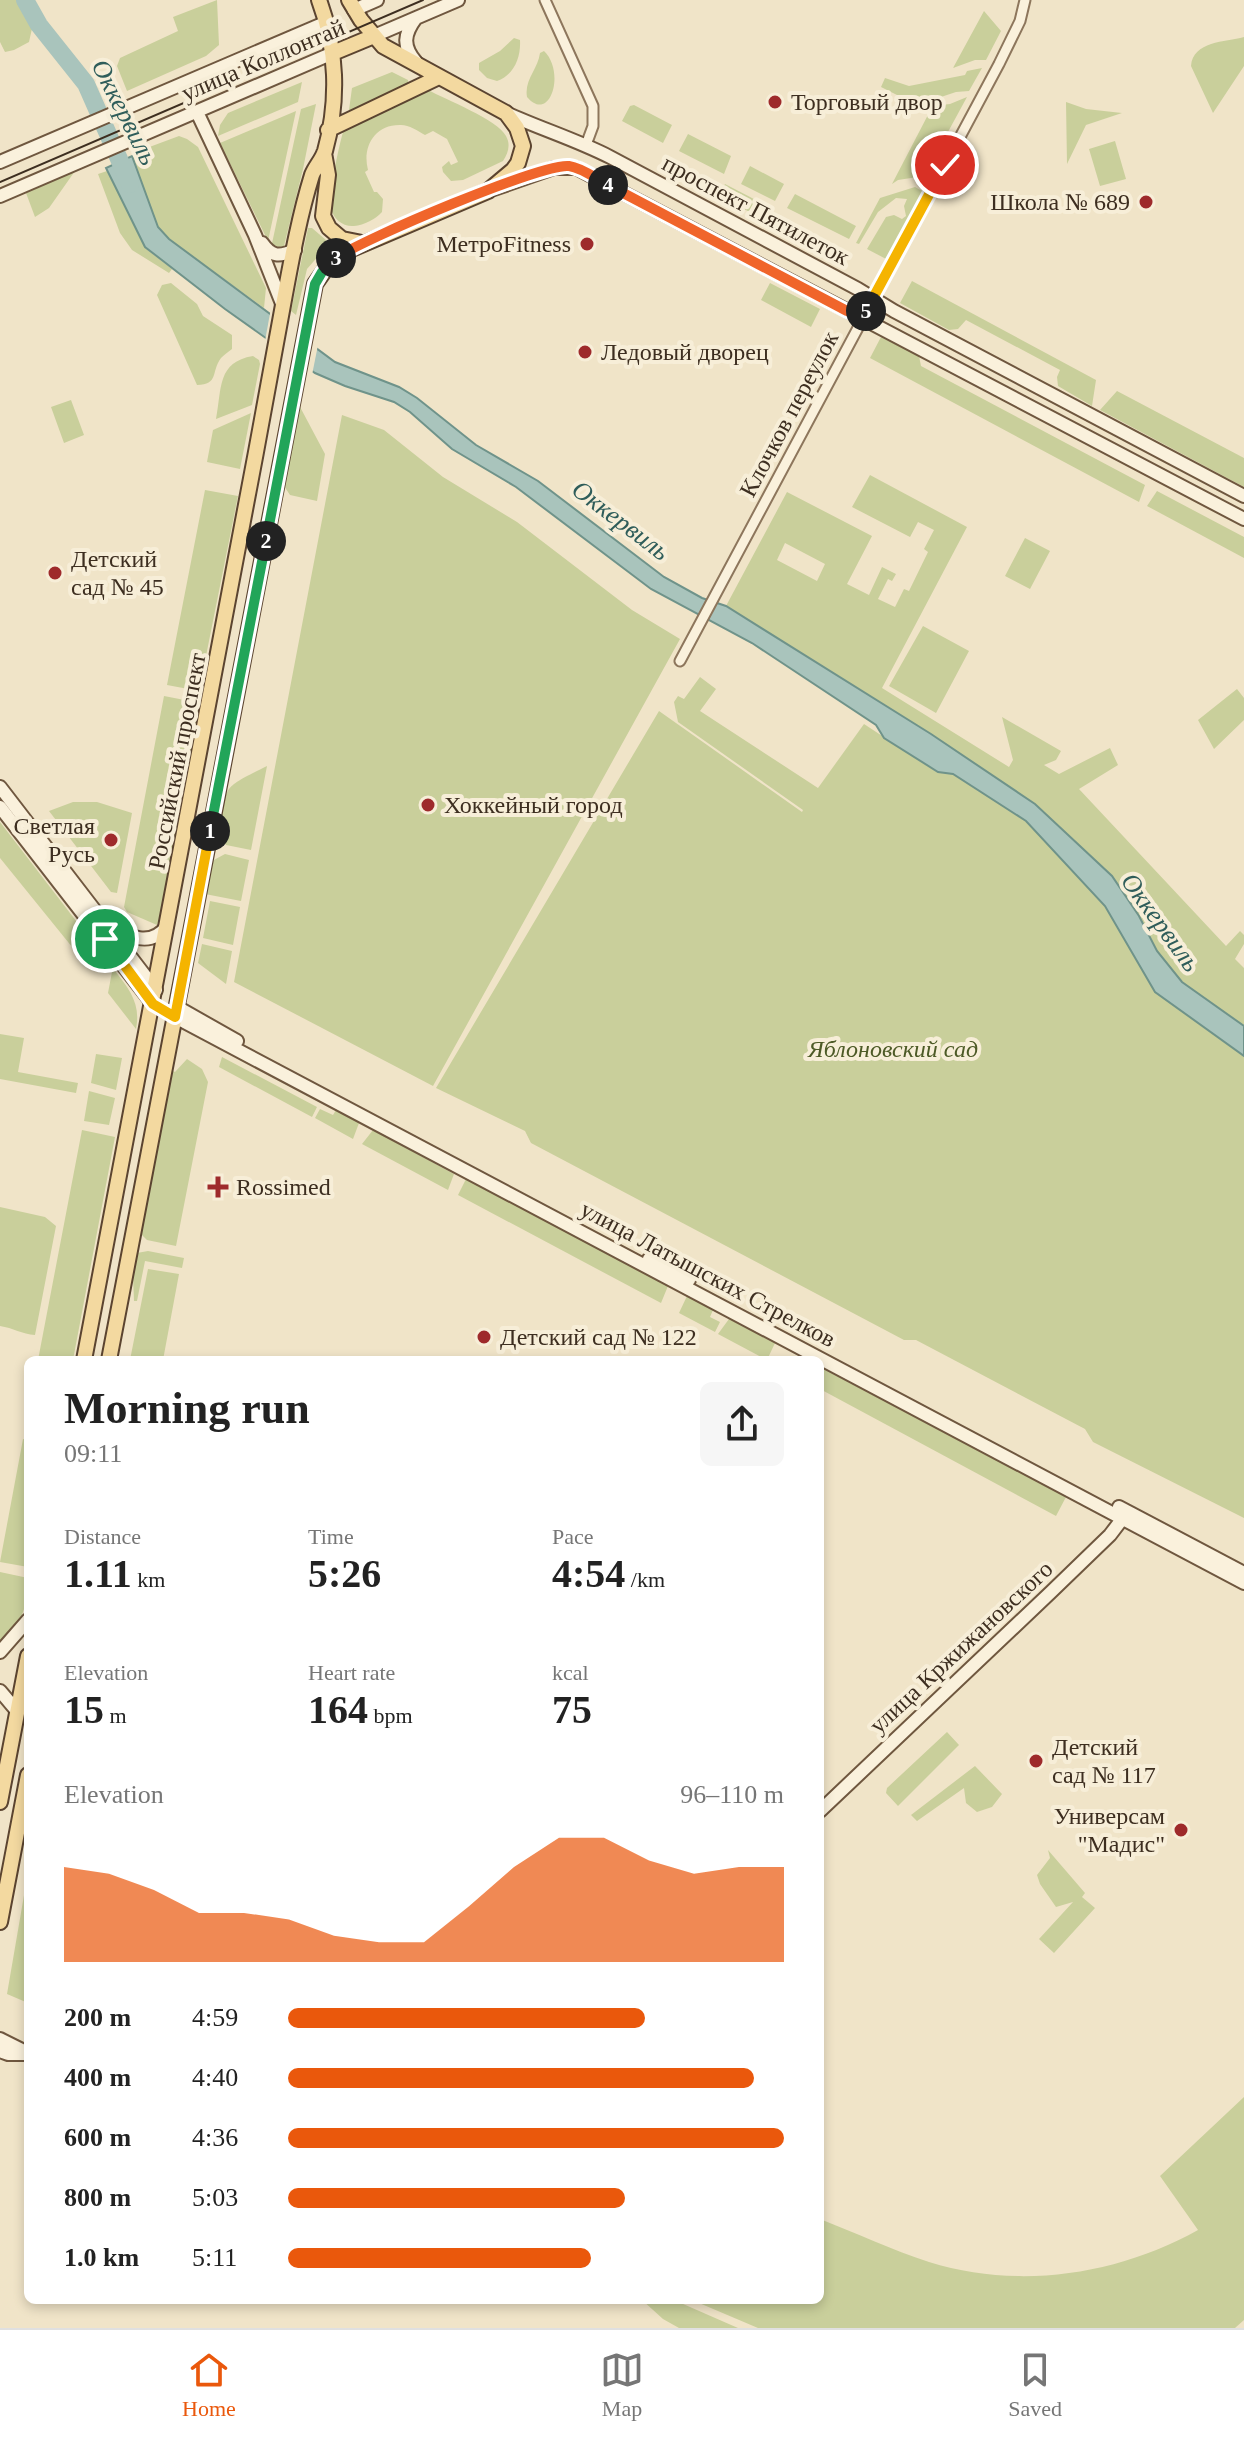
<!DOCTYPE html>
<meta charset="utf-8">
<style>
:root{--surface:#fff;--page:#f6f6f6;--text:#222;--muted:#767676;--line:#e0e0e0;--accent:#ea580c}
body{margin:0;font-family:Georgia,serif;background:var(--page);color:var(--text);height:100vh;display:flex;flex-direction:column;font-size:30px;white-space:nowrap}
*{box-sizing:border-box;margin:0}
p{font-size:26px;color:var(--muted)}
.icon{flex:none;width:44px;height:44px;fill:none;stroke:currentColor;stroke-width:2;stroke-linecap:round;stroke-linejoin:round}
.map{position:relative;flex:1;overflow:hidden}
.sheet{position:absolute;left:24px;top:1356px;width:800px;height:948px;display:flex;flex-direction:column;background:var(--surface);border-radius:12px;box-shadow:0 4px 12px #0003}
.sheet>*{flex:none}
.pin{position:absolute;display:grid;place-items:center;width:68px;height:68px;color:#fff;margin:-34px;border:4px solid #fff;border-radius:50%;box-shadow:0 2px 8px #0007}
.km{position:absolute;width:40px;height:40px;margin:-20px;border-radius:50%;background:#222;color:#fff;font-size:22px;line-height:40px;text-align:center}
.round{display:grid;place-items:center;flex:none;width:84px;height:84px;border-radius:12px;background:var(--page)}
.headline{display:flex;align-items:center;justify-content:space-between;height:136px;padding:0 40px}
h1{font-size:44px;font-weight:800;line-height:60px}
.stats{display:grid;grid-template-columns:repeat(3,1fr);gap:12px;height:136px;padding:8px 40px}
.stats div{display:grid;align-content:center}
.stats b{font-size:40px;font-weight:800}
.stats small{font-size:22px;font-weight:400}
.stats p{font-size:22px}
.chart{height:224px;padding:16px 40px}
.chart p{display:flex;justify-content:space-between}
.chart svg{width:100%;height:144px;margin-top:8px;fill:var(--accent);opacity:.7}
ul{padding:0 40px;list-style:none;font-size:26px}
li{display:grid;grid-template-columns:128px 96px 1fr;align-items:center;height:60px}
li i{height:20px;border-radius:10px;background:var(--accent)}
.tabs{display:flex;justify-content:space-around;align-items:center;height:112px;border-top:2px solid var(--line);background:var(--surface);font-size:22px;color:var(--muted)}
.tabs a{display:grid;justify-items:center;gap:4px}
.tabs .selected{color:var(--accent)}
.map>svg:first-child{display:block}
</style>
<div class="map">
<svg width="1244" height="2328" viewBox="0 0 1244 2328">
<rect width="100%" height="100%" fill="#f0e4c8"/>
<path fill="#c9cf9b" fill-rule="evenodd" d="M0,0H19L33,24L29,42L14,50L5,52L0,42Z
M217,0L219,45L206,56L127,91L117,66L120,58L178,31L173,17Z
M984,11L1001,31L986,60H975L953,68Z
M1244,37V66L1213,113L1191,66C1193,41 1225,42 1244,37Z
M514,38L520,40C521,58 514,75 497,81L487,78L479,70V63L500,51Z
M544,51C566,72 550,124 527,97C524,80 538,69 540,53Z
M982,68L969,91L956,92L917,105L881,87L885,78L909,86L965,75L967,71Z
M392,72L408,80V84L352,111L349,110L352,88Z
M302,82L298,102L218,136L220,125L228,113Z
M428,90C445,99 498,120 506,136C511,145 508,153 503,161L463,180L451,181L443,172L442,167L449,161L451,165L458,162L447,139L433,131L425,135C418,131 409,125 401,125C374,124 362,148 368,170L365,172L374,192H377L383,199L382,212C376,219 364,225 354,226C343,227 333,219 331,208C328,196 340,139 345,126Z
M967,97L924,176L898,180L892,184L930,111L924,107L950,104Z
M1066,102L1086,109L1122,113L1086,125L1067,164Z
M316,104L303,169L284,246L279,250L271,248L301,109Z
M634,105L672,125L663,143L622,121L630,106Z
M296,111L268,241L220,143Z
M688,134L731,156L724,174L679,151Z
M179,136L187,139L198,147L266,288L264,308L169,239L158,227L132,156L136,152Z
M1115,141L1126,179L1100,186L1089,149Z
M750,166L784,184L775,201L741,184Z
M75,171L49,208L35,217L26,193Z
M107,171L145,248L172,269L169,273L132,250L120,233L98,174Z
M725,184L773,209L767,221L719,196Z
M915,187L924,192L888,260L867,249L886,217L894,215L902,219L906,216L904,206L907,199L896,198L878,212L859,244L856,243L880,198Z
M795,194L856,226L849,239L787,208Z
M308,228H312L326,240L327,246L307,269L296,315L291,311Z
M912,281L1096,380L1092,406L1058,386L1057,377L1060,370L966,320L958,329L949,330L900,303Z
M171,283L197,304L203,316L232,335V349C228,352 224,355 221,358C211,371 219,385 197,385L157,295L162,285Z
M770,283L820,309L811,327L761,300Z
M881,337L919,356L921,366L1145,485L1139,502L870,358Z
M253,356L259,360L260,364L252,405L216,419C222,388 217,362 253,356Z
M1117,391L1244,458V487L1100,410Z
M71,400L84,435L64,443L51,407Z
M299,405L325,454L317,501L290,495L284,486Z
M251,413L240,469L207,462L213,430Z
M342,415L384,430L443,477L517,522L632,610L680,639L433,1086L234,982Z
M870,475L967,527L882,688L1009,767L1013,760L1002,717L1061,751L1056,760L1044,765L1059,774L1110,748L1118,765L1079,789L1226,946L1240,931L1244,935V944L1235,959L1244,968V1026L1182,982L1157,951L1139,916L1035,804L931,734L726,606L787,492L872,536L847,584L869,595L882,567L896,574L892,581L888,579L878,599L895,607L904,589L909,591L928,552L924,549L934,530L918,522L910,537L852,507ZM785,543L825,564L817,581L777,560Z
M205,490L238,496L199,691L167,685Z
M1157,491L1244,537V558L1147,506Z
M1025,538L1050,551L1030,589L1005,576Z
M923,626L969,651L936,713L889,686Z
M700,677L716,689L700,711L818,788L864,724L937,772L953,773L1026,821L1105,906L1155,992L1244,1056V1518L1093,1442L1085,1429L916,1340H904L531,1143L525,1131L436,1088L659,711L802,812L803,810L678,722L674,702L678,696L684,699Z
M1237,689L1244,698V720L1214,749L1198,720Z
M164,696L200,703L161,914L157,925L127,912L124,907Z
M267,766L251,850L226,845L217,833C227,783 222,789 267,766Z
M73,802H97L132,813L117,893L111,892L49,811Z
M0,822L103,956L101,962L81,958L0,858Z
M225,854L249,860L241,901L205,894L212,861Z
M210,901L240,907L233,945L203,938Z
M202,944L232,951L226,984L198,963Z
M115,971C130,990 141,1004 136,1029L108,993L112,972Z
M0,1034L24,1038L18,1072L78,1083L76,1093L0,1079Z
M96,1054L122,1058L116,1090L91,1083Z
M222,1057L317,1107L312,1117L219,1067Z
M187,1059L202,1069L208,1082L176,1246L147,1240L141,1234L173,1071L175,1072Z
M89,1091L115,1098L109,1125L84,1121Z
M320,1109L333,1115L336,1110L359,1123L353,1139L315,1118Z
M82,1130L115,1137L73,1360H38Z
M373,1130L454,1174L448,1190L362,1144Z
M466,1179L668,1286L661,1303L458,1195Z
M0,1207L45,1217L56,1226L35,1335C22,1334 13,1328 0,1326Z
M148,1251L184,1258L182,1268L145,1261L137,1301H134L133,1276L137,1253Z
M148,1269L179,1274L163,1360H130Z
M687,1296L713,1310L710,1317L720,1322L715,1332L679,1313Z
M729,1319L775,1343L767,1360L718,1334Z
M820,1367L1066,1497L1056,1516L820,1389Z
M23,1439L28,1440V1567L0,1562Z
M0,1572L28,1578C28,1611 20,1623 0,1648Z
M947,1732L959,1745L898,1806L886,1793L887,1788Z
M975,1766L1002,1794L992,1807L977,1812L966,1803L964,1788L917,1821L911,1815Z
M1048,1850L1085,1893L1082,1897L1095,1908L1054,1953L1039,1939L1073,1902L1056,1907L1040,1884L1037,1875L1050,1858Z
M28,1872V2003L7,1994Z
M1244,2097V2320L1235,2328H758L692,2300H820V2219C856,2233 892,2250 929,2262C1019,2290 1117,2275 1198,2230L1160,2176Z
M642,2300H674L738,2328H679L663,2319Z"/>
<path fill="#a9c4bc" stroke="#6f938a" stroke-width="2" d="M132,156L158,227L169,239L335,362L399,387L417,398L476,445L538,481L664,577L702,598L726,606L931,734L1035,804L1112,876L1139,916L1157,951L1182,982L1244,1026V1056L1155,992L1105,906L1026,821L953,774L938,772L884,738L876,725L752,643L651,589L516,487L452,449L410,412L394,402L345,386L315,373L225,309L145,247L106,168Z"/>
<path fill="#f0e4c8" d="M271,308L318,345L312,375L265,341Z"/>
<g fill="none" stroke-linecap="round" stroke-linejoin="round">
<path stroke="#a9c4bc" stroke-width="18" d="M25,0L39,25L86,84L130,184"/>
<defs>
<path id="street" d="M545,0L593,106V126L586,145
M680,661L999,64L1020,21L1025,0"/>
<path id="secondary" d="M354,10L377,0
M374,36L458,0
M416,62C402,46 404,34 416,18
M197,112L255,235L283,306
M506,113C541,129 577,140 610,157L858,289L894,311L1244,496
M0,162L327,22
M494,189L554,168H576L1244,519
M0,196L333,53
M262,243C272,257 279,257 295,250
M0,787L156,990
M0,807L153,1004
M110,925C128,937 151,948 167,926
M177,1007L237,1041
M175,1017L1244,1583
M649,1259L689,1280
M1119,1507L1244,1573
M0,1652L28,1620
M0,1691L17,1711
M820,1811L1051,1592L1110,1535L1126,1514
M0,2039L28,2053
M0,2051L8,2054H28"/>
<path id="primary" d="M333,53L374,36
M328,130L439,77
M324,153L328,175L323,216L329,228L342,239L362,243
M84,1360C150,1008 219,657 283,305C291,262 299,217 312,175C315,167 322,160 325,151C339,101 337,48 319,0
M109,1360L315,284L329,264L347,251L488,191L513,170L518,163L523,146L517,128L506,113L383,46L361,20L349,0
M0,1802L28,1656
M0,1922L28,1775"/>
</defs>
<use href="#street" stroke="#8d765c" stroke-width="13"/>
<use href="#secondary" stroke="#6f573f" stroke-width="16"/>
<use href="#primary" stroke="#5b4430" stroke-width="18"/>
<use href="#street" stroke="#faf1dc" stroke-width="9"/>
<use href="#secondary" stroke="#faf1dc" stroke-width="12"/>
<use href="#primary" stroke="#f3d9a0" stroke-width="14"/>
<path stroke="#3d2e20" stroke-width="2" d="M0,182L423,0"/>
</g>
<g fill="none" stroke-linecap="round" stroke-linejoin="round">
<defs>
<path id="split-1" d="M105,939L153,1004L175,1017L210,831"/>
<path id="split-2" d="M210,831L266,541"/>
<path id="split-3" d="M266,541L315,284L322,272L336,258"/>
<path id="split-4" d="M336,258C363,239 542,163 569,166C583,168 596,179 608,185"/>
<path id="split-5" d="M608,185L847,311L863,318L866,311"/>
<path id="split-6" d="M866,311L945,165"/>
</defs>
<use href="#split-1" stroke="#fff" stroke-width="16"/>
<use href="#split-2" stroke="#fff" stroke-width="16"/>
<use href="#split-3" stroke="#fff" stroke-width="16"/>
<use href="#split-4" stroke="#fff" stroke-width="16"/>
<use href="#split-5" stroke="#fff" stroke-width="16"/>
<use href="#split-6" stroke="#fff" stroke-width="16"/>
<use href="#split-1" stroke="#f5b400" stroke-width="10"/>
<use href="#split-2" stroke="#22a559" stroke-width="10"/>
<use href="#split-3" stroke="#22a559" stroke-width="10"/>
<use href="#split-4" stroke="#f0652b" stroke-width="10"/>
<use href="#split-5" stroke="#f0652b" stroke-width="10"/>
<use href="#split-6" stroke="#f5b400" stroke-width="10"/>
</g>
<g fill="#9e2a2b" stroke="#f7eed8" stroke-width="3">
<circle cx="775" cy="102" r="8"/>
<circle cx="1146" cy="202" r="8"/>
<circle cx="587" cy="244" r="8"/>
<circle cx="585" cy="352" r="8"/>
<circle cx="55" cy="573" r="8"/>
<circle cx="428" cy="805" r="8"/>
<circle cx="111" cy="840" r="8"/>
<path d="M214 1175h8v8h8v8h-8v8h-8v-8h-8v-8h8z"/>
<circle cx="484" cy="1337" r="8"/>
<circle cx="1036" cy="1761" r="8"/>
<circle cx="1181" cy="1830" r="8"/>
</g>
<g text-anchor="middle" stroke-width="8" stroke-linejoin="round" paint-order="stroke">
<g font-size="24" fill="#3d2e20" stroke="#f7eed8">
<text transform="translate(263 60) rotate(-23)" y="8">улица Коллонтай</text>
<text transform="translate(756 210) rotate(28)" y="8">проспект Пятилеток</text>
<text transform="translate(789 414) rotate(-62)" y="8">Клочков переулок</text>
<text transform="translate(177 761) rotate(-79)" y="8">Российский проспект</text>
<text transform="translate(708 1274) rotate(28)" y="8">улица Латышских Стрелков</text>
<text transform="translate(961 1647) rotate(-43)" y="8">улица Кржижановского</text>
</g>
<g font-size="24" fill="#3d2e20" stroke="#f7eed8" text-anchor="start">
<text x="791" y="110">Торговый двор</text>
<text x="1130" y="210" text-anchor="end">Школа № 689</text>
<text x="571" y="252" text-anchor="end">МетроFitness</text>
<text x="601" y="360">Ледовый дворец</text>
<text x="71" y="567">Детский<tspan x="71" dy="28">сад № 45</tspan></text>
<text x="444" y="813">Хоккейный город</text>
<text x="95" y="834" text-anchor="end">Светлая<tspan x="95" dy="28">Русь</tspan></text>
<text x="236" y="1195">Rossimed</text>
<text x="500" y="1345">Детский сад № 122</text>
<text x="1052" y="1755">Детский<tspan x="1052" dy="28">сад № 117</tspan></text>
<text x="1165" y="1824" text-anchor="end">Универсам<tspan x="1165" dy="28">"Мадис"</tspan></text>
</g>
<g font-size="24" font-style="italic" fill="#4d5a26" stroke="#f7eed8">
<text x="893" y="1057">Яблоновский сад</text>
</g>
<g font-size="26" font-style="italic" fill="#2f5d5a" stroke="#f7eed8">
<text transform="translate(125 112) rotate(63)" y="9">Оккервиль</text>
<text transform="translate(621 520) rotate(37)" y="9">Оккервиль</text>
<text transform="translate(1161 922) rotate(54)" y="9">Оккервиль</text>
</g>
</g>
</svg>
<div class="pin" style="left:105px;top:939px;background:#1e9e55"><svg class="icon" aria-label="arrive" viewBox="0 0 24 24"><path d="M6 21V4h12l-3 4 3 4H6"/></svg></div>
<div class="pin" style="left:945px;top:165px;background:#d93025"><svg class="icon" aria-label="check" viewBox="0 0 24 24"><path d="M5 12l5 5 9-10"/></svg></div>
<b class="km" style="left:210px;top:831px">1</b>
<b class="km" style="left:266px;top:541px">2</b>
<b class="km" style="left:336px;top:258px">3</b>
<b class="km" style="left:608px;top:185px">4</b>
<b class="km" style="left:866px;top:311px">5</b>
<section class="sheet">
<div class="headline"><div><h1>Morning run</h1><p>09:11</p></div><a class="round"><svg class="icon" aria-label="share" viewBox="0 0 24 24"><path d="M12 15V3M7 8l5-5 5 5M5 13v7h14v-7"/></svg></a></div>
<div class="stats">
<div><p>Distance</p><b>1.11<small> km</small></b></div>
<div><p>Time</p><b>5:26</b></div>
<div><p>Pace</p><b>4:54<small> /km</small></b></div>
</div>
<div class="stats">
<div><p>Elevation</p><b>15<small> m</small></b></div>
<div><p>Heart rate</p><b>164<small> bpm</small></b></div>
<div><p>kcal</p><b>75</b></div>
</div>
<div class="chart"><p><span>Elevation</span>96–110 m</p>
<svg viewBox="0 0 160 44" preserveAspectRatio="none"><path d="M0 44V15L10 17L20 22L30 29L40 29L50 31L60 36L70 38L80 38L90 27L100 15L110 6L120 6L130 13L140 17L150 15L160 15V44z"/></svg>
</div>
<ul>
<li><b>200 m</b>4:59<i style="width:72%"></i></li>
<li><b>400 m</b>4:40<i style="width:94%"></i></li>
<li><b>600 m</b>4:36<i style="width:100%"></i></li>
<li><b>800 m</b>5:03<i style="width:68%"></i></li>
<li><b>1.0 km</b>5:11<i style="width:61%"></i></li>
</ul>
</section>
</div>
<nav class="tabs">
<a class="selected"><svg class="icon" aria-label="home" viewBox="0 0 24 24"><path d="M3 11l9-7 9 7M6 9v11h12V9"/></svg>Home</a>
<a><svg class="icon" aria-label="map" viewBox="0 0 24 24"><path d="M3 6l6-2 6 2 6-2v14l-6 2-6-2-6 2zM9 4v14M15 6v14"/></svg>Map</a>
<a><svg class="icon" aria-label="saved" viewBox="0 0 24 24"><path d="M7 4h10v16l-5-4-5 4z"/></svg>Saved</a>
</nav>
